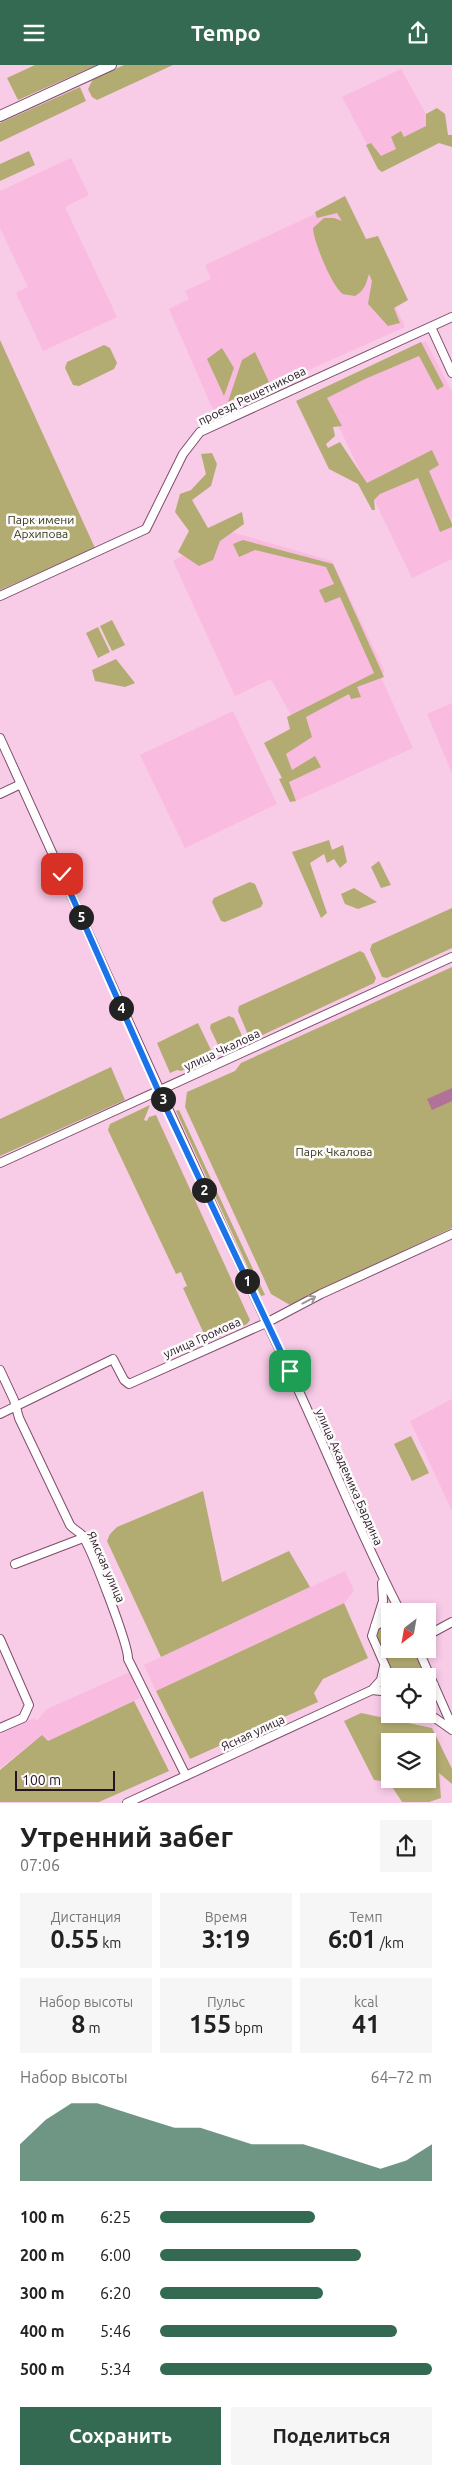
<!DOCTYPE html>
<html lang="ru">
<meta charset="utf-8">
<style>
:root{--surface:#fff;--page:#f6f6f6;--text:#222;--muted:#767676;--accent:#336a51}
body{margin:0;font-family:Ubuntu,sans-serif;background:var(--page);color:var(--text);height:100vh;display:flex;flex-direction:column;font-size:19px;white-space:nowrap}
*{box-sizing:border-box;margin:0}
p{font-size:16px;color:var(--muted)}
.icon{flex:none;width:28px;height:28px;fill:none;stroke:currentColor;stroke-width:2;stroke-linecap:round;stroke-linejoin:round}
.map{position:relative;height:1738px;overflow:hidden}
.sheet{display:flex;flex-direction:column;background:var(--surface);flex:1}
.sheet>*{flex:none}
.needle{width:32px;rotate:211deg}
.controls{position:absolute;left:381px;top:1538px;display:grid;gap:10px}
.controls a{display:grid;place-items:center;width:55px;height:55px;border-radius:0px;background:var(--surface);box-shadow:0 2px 8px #0003;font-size:25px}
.scale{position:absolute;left:15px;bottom:12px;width:100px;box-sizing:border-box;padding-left:5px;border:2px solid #281421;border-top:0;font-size:14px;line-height:18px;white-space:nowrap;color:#281421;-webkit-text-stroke:4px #fbfbfb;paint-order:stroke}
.pin{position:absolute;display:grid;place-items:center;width:42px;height:42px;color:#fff;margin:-21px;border-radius:10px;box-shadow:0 2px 8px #0006}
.km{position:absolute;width:25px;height:25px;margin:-12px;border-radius:50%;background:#222;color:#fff;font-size:14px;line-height:25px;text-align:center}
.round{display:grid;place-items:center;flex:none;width:52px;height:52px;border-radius:0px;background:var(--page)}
.overview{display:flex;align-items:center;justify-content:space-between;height:85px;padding:0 20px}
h1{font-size:28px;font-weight:700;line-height:38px}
.metrics{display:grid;grid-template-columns:repeat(3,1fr);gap:8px;height:85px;padding:5px 20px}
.metrics div{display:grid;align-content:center;border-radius:0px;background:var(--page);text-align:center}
.metrics b{font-size:25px;font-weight:700}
.metrics small{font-size:14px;font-weight:400}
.metrics p{font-size:14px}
.chart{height:140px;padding:10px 20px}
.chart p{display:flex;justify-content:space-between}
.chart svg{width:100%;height:90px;margin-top:5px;fill:var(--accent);opacity:.7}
.cta{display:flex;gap:10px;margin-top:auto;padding:10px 20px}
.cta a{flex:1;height:58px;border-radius:0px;background:var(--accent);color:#fff;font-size:20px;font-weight:700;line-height:58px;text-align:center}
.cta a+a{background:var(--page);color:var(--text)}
ul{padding:0 20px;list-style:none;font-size:16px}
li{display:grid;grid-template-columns:80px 60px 1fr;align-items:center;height:38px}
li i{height:12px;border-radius:6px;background:var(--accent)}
header{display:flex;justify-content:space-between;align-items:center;height:65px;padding:0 20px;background:var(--accent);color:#fff;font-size:22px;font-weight:700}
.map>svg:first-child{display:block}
</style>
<header><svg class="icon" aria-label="menu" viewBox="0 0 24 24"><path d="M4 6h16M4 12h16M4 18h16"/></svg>Tempo<svg class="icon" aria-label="share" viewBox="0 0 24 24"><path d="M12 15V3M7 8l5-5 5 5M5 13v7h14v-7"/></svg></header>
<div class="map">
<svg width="452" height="1738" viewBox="0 0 452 1738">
<rect width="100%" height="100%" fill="#f8cbe6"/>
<path fill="#fabbe1" d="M401,4L437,69L377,98L342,32Z
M71,93L89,130L65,142L117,252L43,286L16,228L28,222L0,163V126Z
M345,135L405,262L214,347L169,244L189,234L185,226L211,214L205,200Z
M421,277H426L452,327V494L412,513L321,325Z
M228,466L332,496L385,607L380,610L413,683L296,736L274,687L302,674L291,650L271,614L235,631L173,496Z
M452,638V708L427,649Z
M233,646L277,739L185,783L140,690Z
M452,1334V1446L410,1356Z
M345,1506L354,1526L344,1538L156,1626L144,1600Z
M130,1607L140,1633L48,1676L41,1671L0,1703V1669L34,1653L37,1656L47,1644Z"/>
<path fill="#b3ac72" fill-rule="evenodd" d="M35,0H97L18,35L7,13Z
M124,0H173L97,35L92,32L88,24L93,14Z
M80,22L86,36L0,77V58Z
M437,43L445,49L448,70H452V82L439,78L382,107L378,104L366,80L371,78L381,91L396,84L391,72L401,66L404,72L426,61V49Z
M29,86L35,100L0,116V99Z
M345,131L366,174L378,171L408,235L394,243L400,258L388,261L368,239L372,216L369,209C366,219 365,225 355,231C351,230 346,230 343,229C332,222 313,175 313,163L324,153H334L342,156L337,148L317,153L315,147Z
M0,275L95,483L0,525Z
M421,277L444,321L437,325L419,291L365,314L327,333L342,361L333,362L335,371L326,379L328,383L340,377L367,418L432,385L439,400L429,406L452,459V462L440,467L418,413L380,429L374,435L375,445H372L358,419L329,404L296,336Z
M104,280L110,283L117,298L114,304L79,321L73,320L65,303L67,297Z
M222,283L234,303L224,331L207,294Z
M255,287L269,317L228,337L242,295Z
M212,388L217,399L211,421L192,435L208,463L242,447L244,459L220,476L213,495L199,501L178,487L189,466L175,447L180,429L191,425L206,409L201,389Z
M243,475L333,499L384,612L357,622L361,632L351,634L349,629L306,652L312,672L286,689L292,705L315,691L321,702L289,717L296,736L290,737L279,714L282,713L264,678L290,664L287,652L374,608L340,532L325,538L319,525L334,519L326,502L255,485L239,492L233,479Z
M112,555L125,580L112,586L100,561Z
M98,562L110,587L98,593L86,568Z
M116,594L135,618L125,622L95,616L92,605Z
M329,775L332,785L343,780L347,797L340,803L334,794L327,798L324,789L310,798L327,848L321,853L292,787Z
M379,796L391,820L381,823L371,802Z
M250,817L255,819L263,838L261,842L225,857L221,856L212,837L214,833Z
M354,823L377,837L358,844L345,839L341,829Z
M452,843V883L387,913L382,912L370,885L372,879Z
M360,886L364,888L376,913L374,918L254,974L249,972L238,946L239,941Z
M452,902V1163L290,1240L271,1229L185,1042L187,1027L235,1006L241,998Z
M229,951L234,953L243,973V979L225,987L220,984L210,963L211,959Z
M198,958L211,985L209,994L181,1006L177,1005L170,1008L157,978Z
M111,1002L125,1035L0,1091V1054Z
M150,1040L144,1055L147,1056L149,1052L156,1050L250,1255L247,1259L213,1275L205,1271L183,1223L187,1221L181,1207L176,1209L108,1065L110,1059Z
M179,1045L265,1230L261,1231L176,1046Z
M411,1371L429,1408L412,1416L394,1379Z
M203,1426L222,1517L289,1486L310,1522L161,1592L107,1476L110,1469L117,1462Z
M344,1538L368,1593L323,1614L314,1628L318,1637L190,1694L156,1626Z
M387,1557H390V1584H413L425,1611H393L377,1573L379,1563Z
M134,1636L169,1706L99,1737H0V1705L42,1670L48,1676Z
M361,1648L432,1663L452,1704V1719L439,1708L441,1733L429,1737H402L389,1717L374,1715L344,1656ZM390,1676H428V1714H390Z"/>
<path fill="#b07299" d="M452,1023V1036L432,1045L427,1034Z"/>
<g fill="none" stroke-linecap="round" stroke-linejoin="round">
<defs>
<path id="minor" d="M431,262L452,308
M0,531L146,464L183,389L200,367L452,252
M0,673C96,884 190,1095 289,1305C327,1385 359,1467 400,1546
M0,729L21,719
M0,1098L452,892
M0,1305L14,1335L19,1353L70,1460C73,1464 78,1466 82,1470C91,1482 129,1581 128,1594L186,1711
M0,1349L113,1294L124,1315L129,1319L266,1258L321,1229L452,1169
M15,1499L83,1473
M382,1518L383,1536L372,1571L390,1612
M375,1561L390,1553
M428,1570L452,1557
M0,1574L29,1640L23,1653L0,1663
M418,1584L452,1661
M372,1625L381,1615L384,1601
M428,1637L432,1629L434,1620
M424,1649L435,1653L452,1665
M127,1738L372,1625L390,1627"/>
<path id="major" d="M0,51L111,0"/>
</defs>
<use href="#minor" stroke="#7d4d6b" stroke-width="10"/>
<use href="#major" stroke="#7d4d6b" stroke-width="12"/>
<use href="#minor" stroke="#fff" stroke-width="8"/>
<use href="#major" stroke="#fff" stroke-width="10"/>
</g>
<defs><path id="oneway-shaft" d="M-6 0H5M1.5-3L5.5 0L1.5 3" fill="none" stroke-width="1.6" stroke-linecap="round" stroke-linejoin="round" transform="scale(1.25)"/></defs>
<use stroke="#9e959b" href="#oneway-shaft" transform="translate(309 1235) rotate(-28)"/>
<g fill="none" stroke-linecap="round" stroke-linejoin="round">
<defs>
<path id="route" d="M62,809L165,1041L290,1306"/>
</defs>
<use href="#route" stroke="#fff" stroke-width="10"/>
<use href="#route" stroke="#1a73e8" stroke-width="6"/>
</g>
<g text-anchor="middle" stroke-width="5" stroke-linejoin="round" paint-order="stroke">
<g font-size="12" fill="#281421" stroke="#fbfbfb">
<text transform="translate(252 331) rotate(-26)" y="4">проезд Решетникова</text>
<text transform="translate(222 985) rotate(-25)" y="4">улица Чкалова</text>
<text transform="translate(202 1273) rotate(-24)" y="4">улица Громова</text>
<text transform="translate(349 1412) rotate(66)" y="4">улица Академика Бардина</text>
<text transform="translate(106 1502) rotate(66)" y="4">Ямская улица</text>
<text transform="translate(253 1668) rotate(-25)" y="4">Ясная улица</text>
</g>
<g font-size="12" fill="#3b3717" stroke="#fbfbfb">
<text x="41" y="459">Парк имени<tspan x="41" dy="14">Архипова</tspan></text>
<text x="334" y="1091">Парк Чкалова</text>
</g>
</g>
</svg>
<div class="controls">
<a><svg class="needle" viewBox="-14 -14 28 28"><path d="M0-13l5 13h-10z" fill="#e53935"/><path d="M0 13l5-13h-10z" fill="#767676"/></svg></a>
<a><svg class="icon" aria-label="locate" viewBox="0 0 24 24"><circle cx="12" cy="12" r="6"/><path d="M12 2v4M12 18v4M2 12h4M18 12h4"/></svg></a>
<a><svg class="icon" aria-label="layers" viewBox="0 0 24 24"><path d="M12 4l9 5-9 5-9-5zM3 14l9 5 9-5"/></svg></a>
</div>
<div class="scale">100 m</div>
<div class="pin" style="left:290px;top:1306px;background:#1e9e55"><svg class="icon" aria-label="arrive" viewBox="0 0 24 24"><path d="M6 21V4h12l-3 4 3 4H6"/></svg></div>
<div class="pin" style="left:62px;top:809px;background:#d93025"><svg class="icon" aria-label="check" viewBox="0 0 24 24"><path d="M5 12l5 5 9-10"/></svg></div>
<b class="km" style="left:247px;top:1216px">1</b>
<b class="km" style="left:204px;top:1125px">2</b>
<b class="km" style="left:163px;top:1034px">3</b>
<b class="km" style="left:121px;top:943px">4</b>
<b class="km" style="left:81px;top:852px">5</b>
</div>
<section class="sheet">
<div class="overview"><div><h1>Утренний забег</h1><p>07:06</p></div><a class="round"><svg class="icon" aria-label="share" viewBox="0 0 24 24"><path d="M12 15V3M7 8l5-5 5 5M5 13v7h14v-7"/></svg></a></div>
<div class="metrics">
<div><p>Дистанция</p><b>0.55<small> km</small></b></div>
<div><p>Время</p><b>3:19</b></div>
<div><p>Темп</p><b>6:01<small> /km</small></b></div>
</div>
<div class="metrics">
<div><p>Набор высоты</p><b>8<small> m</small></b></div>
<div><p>Пульс</p><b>155<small> bpm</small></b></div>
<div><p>kcal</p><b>41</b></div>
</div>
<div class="chart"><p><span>Набор высоты</span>64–72 m</p>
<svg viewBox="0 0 160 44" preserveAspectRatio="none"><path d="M0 44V26L10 14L20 6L30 6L40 10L50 14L60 18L70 18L80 22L90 26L100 26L110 26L120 30L130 34L140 38L150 34L160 26V44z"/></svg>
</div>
<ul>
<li><b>100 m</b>6:25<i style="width:57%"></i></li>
<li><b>200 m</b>6:00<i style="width:74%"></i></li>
<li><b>300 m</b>6:20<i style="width:60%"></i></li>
<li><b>400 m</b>5:46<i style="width:87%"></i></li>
<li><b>500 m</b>5:34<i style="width:100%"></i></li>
</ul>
<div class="cta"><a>Сохранить</a><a>Поделиться</a></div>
</section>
